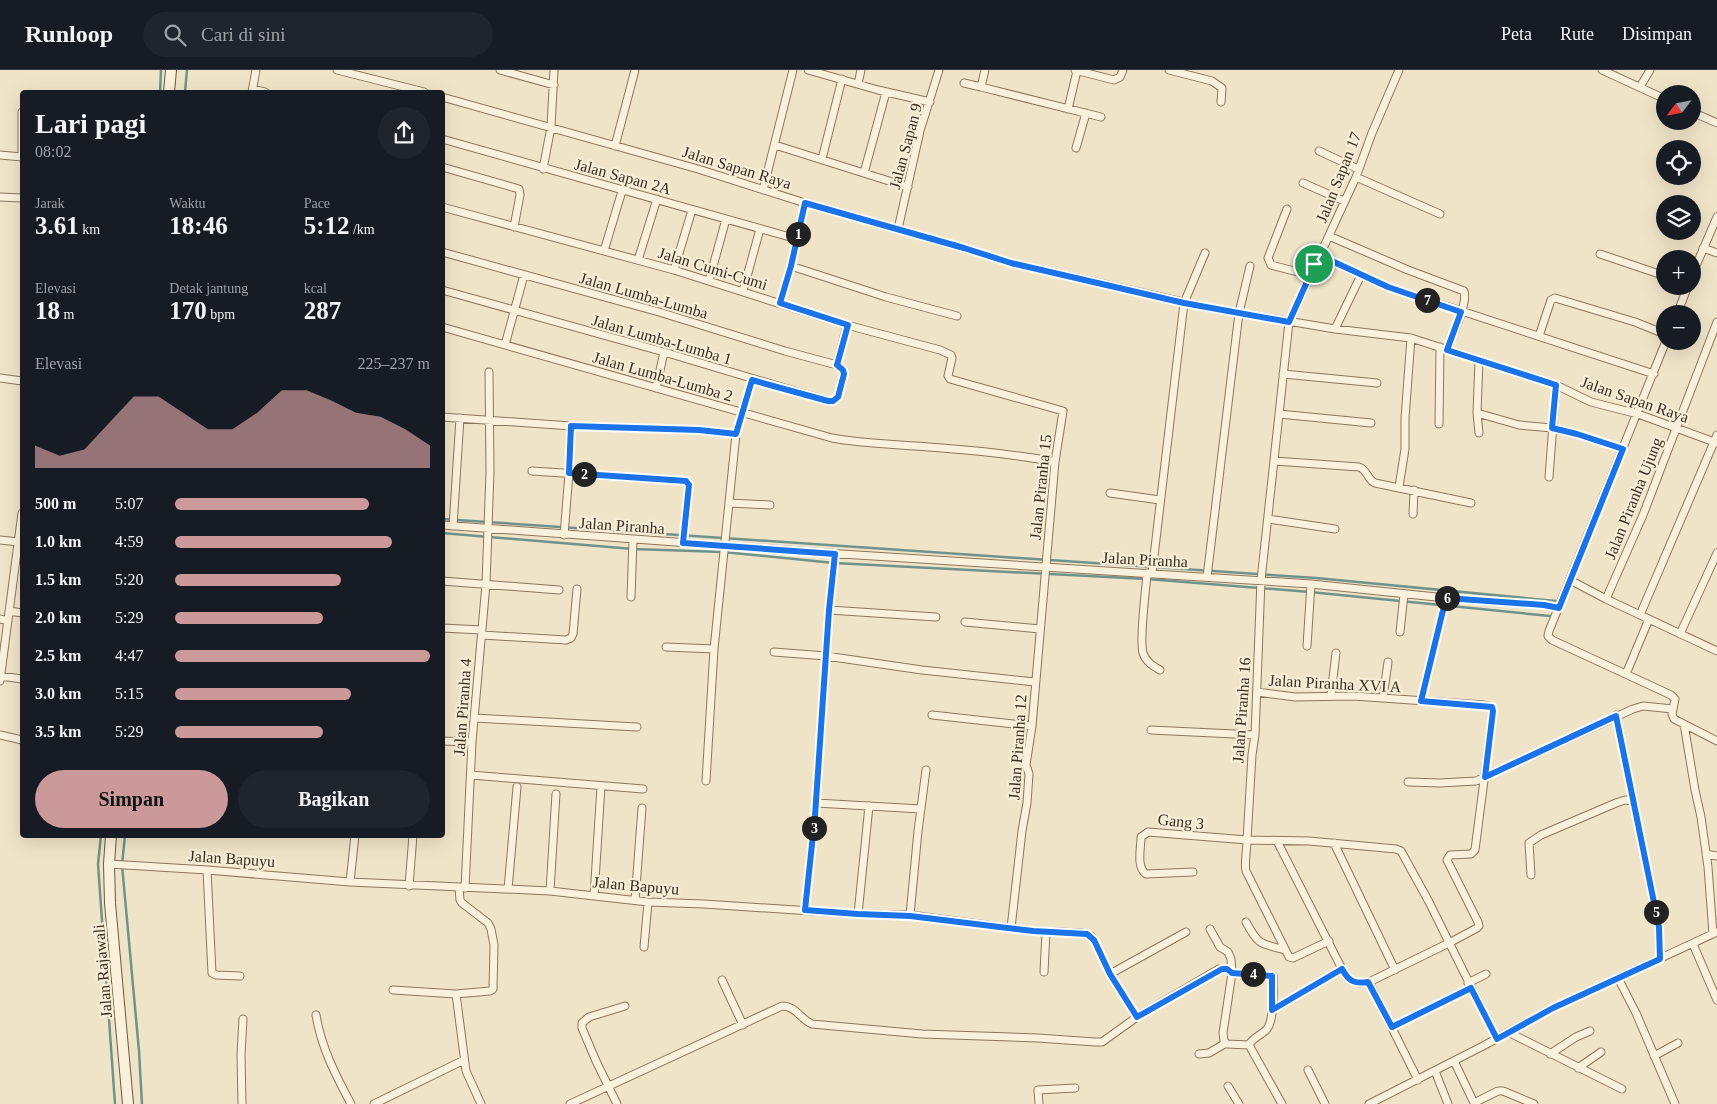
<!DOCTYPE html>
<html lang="id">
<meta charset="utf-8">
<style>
:root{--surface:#171b24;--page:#20242c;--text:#f1f3f6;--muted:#9ea1a6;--line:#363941;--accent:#cc999b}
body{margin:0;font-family:Georgia,serif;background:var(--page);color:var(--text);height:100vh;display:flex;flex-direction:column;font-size:19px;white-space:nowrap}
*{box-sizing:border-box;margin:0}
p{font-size:16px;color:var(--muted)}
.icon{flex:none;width:28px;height:28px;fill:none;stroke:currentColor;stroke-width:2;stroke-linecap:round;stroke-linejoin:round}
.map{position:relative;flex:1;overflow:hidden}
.sheet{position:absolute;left:20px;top:20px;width:425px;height:748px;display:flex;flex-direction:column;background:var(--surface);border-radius:5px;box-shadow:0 5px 20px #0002}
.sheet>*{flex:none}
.needle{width:32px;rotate:238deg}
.buttons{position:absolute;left:1656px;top:15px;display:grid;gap:10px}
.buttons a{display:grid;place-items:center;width:45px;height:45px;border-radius:50%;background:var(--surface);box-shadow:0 5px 20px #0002;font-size:25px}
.pin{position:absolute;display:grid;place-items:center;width:42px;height:42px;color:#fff;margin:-21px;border:2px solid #fff;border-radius:50%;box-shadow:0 1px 5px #0007}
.km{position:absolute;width:25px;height:25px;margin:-12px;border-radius:50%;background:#222;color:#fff;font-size:14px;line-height:25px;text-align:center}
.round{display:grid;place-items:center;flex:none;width:52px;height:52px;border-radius:26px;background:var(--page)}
.headline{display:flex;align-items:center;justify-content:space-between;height:85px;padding:0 15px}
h1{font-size:28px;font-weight:700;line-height:38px}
.metrics{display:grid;grid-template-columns:repeat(3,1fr);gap:8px;height:85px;padding:5px 15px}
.metrics div{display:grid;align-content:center}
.metrics b{font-size:25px;font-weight:700}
.metrics small{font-size:14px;font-weight:400}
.metrics p{font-size:14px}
.chart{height:140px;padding:10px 15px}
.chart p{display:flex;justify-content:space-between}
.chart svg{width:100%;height:90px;margin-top:5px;fill:var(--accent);opacity:.7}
.action{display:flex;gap:10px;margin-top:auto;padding:10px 15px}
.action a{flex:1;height:58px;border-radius:30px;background:var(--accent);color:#111;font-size:20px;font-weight:700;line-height:58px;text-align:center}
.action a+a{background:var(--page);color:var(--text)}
ul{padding:0 15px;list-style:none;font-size:16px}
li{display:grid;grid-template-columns:80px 60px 1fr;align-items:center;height:38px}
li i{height:12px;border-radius:6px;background:var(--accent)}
header{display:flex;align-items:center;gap:30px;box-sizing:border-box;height:70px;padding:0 25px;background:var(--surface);border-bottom:1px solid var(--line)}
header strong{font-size:24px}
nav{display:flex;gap:28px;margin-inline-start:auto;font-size:18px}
.search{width:350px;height:45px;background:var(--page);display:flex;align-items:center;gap:12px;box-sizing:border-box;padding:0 18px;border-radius:28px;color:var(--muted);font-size:19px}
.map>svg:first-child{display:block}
</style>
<header>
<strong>Runloop</strong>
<div class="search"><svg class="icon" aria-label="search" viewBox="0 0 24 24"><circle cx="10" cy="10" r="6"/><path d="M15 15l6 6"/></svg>Cari di sini</div>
<nav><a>Peta</a><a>Rute</a><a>Disimpan</a></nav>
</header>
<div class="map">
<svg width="1717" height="1034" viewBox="0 0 1717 1034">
<rect width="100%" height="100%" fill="#f0e4c8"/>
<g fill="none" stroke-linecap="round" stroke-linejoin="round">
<path stroke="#6f938a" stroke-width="2.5" d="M160,22L161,0
M185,22L187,0
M442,449L1316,508L1556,531
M442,463L633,479L723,482L834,493L1147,509L1310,522L1550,546
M101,765L98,794L115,1034
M125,765L122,795L139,981L142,1034"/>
<defs>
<path id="street" d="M337,0L424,22
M500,0L554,15
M808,0L878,20L930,32
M985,0L981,17L1101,47
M1075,0L1114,10L1120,7L1123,0
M1169,0L1212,11L1222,18L1221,32
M1602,0L1665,29
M964,13L981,17
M858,14L861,0
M1640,17L1650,0
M253,19L265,22
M252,22L256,0
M442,27L698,99L805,133L963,178L1011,193L1205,237L1335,259L1411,268L1556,315L1591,332L1638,344L1717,373
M1068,39L1077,1
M1692,42L1717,53
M442,69L797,169
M775,75L908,117
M615,76L635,0
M1076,78L1086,43
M1319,81L1358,99
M0,85L22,87
M22,87V42
M822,89L842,9
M442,97L519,119L520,125L514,157
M543,99L551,57L554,0
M864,103L886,22
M1356,107L1440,144
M1303,113L1344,131
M763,120L793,0
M0,127L22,128
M442,137L674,200L847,255L940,280L951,285L952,288L948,306L950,309L1063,341L1055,392L1032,656L1026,695L1029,704L1027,733L1022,761L1011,858
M1287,139L1268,188L1271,195L1310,205
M898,159L920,61L939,0
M1329,166L1408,200L1464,221C1468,235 1452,265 1447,280
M1703,178L1717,183
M604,181L622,121
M442,182L659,242L785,281L837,295L843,300L844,304L838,327L833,331H828L664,282L442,220
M1600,184L1665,206
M1319,185L1361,205
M638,190L657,129
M791,196L886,227L957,246
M674,200L692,140
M1692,205L1717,147
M709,211L726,149
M743,221L760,159
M780,233L791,196L805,133
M1677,244L1688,216
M442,257L832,368C864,374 896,374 929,377C971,380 1014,384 1055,392
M1335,259L1361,205L1388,217L1654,304
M1539,266L1551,230L1555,228L1635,252L1665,264
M1666,271L1549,561L1548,566L1552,570L1671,625L1675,629L1672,644L1674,649L1717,671
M505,275L524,205
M1479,290L1477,343L1479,363
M837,295L847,255
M1283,304L1377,313
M0,308L22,311
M656,318L664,282
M1477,343L1519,355L1552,358L1577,364L1623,379
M1279,344L1371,353
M442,347L571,356L569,403L564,465
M1439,354L1440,277
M571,356L699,360L736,364L714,579L706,711
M736,364L752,310
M1274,391L1359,397C1368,400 1367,410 1375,413L1471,433
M532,401L686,411L689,415L683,473
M1549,407L1556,315
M1399,417L1405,379V348L1411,268
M1110,423L1160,430
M729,433L770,435
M1413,444L1414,420
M1268,449L1335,459
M442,455L826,483L1311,514L1446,528L1544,535L1559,538
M453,456L460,348
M0,470L19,472
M1147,503C1146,521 1139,568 1143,583C1146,592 1153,596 1160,600
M1152,503L1184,233L1205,183
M1207,507L1239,243L1250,196
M1570,510L1606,529L1717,581
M442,511L559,520
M631,527L633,470
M1606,529L1643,445L1717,252
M829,540L936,547
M9,541L22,543
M1640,545L1717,365
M0,549L8,551
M965,552L1040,559
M442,558L482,560
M1400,562L1404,524
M1680,564L1717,483
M482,565L566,570L571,568L573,564L577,519
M1307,576L1311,514
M666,577L714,579
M774,582L826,586L922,600L1035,612
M1626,604L1649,549
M0,606L22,609
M0,611L22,443
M1257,622L1295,627L1353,626L1484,635L1492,637L1493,641L1475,780L1471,784L1450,785L1447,790L1478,852L1479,856L1477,858L1449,873L1369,912C1355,915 1349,912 1342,899L1277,771
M1331,625L1336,583
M1383,628L1388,592
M1421,631L1446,528
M932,645L1032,656
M1616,645L1659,857L1660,889
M475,648L637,657
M1684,654L1695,720L1701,747L1708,797L1713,864
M1151,660L1255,665
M0,665L22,670
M442,671L472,672
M471,705L643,719
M1408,712L1440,713L1476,711L1633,639L1643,636L1673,639
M816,733L921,739
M1334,773L1395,900
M1706,784L1717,786
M109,794L207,800L350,812L550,821L648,832L704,834L858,844L910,845L1033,861L1082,863L1091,866L1094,870L1110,904L1137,947L1219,899H1227L1232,903L1273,906C1273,919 1275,948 1267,959C1262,965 1253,967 1249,975L1282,1034
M207,800L212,903L216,905L240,906
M1193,802L1146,804C1136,797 1141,778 1141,767L1148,762L1247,770L1252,685L1255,665L1261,510L1289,252L1356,107L1372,63L1399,0
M1531,805L1529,773L1541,765L1616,733L1625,730L1633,731
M350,812L355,765
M409,816L413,765
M459,818L460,830L462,833L488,853L491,859L494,875L493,919L490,921L456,924L466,1001L481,1034
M465,818L472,672L486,514L490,402L489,302
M508,819L517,717
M550,821L556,724
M594,826L601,717
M635,830L642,738
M805,840L815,746L829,540L835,484
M858,844L869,736
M910,845L918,761L926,700
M1246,852C1259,876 1260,873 1285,880
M1210,859L1220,877L1228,882L1231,889L1232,903L1223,963L1224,971L1227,974L1249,975
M1329,871L1293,888L1289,887L1246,801C1244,793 1247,780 1247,770L1309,771L1396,779L1401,781L1429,832L1497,969
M1693,874L1717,930
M644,877L648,832
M1044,902L1046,862
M1110,904L1186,862
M1618,908L1636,943L1675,1034
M722,910L743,955
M1369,912L1418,1010
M1468,913L1486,904
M393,920L456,924
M1272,940L1342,899
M316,945C321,977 336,1006 351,1034
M1392,957L1471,918
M1508,962L1622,1019
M1199,984L1209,983L1226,973
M1550,984L1576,967L1590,961
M1654,986L1678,973
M1454,991L1474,1033L1498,1021H1503L1534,1034
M1578,998L1601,982
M1308,1000L1325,1034
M1435,1001L1448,1034
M1228,1016L1239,1034
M242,1034L241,984L243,949
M374,1034L464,990
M570,1034L782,936C796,936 800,949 812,954L922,964L1038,968L1095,972H1102L1137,947
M617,1034L596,991L582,958V953L589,947L625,936
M1039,1034L1038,1020L1075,1018
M1369,1034L1483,976L1553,938L1717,862"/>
<path id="secondary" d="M169,22L171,0
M111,765L109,794L110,833L128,1034"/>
</defs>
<use href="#street" stroke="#8d765c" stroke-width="9"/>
<use href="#secondary" stroke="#6f573f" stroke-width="12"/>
<use href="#street" stroke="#faf1dc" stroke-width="7"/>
<use href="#secondary" stroke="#faf1dc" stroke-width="10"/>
</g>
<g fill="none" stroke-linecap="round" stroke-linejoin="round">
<defs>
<path id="route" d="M805,133L964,178L1011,193L1184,233L1289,252L1319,185L1388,217L1461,242L1447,280L1556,315L1552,358L1577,364L1623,379L1559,538L1544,535L1446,528L1421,631L1492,637L1493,641L1485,707L1616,646L1659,857L1660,889L1553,938L1497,969L1471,918L1392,957L1368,912C1355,914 1349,912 1342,899L1272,940V906L1232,903L1227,899H1222L1137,947L1110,904L1094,870L1087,864L1033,861L910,846L858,844L805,840L815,746L829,540L835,484L683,473L689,415L686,411L569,403L571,356L699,360L736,364L752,310L828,331H833L838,327L844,304L843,300L837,295L848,255L780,233L791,196Z"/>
</defs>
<use href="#route" stroke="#fff" stroke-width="10"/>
<use href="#route" stroke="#1a73e8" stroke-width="6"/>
</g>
<g text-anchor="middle" stroke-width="4.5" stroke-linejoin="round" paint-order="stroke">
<g font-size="16" fill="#3d2e20" stroke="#f7eed8">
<text transform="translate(905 76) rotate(-75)" y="6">Jalan Sapan 9</text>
<text transform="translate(737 97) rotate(17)" y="6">Jalan Sapan Raya</text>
<text transform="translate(623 106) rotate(15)" y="6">Jalan Sapan 2A</text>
<text transform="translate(1338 107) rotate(-68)" y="6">Jalan Sapan 17</text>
<text transform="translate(713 198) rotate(17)" y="6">Jalan Cumi-Cumi</text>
<text transform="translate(644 225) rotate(16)" y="6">Jalan Lumba-Lumba</text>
<text transform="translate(662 269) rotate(16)" y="6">Jalan Lumba-Lumba 1</text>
<text transform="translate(663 306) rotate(16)" y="6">Jalan Lumba-Lumba 2</text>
<text transform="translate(1635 329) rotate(19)" y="6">Jalan Sapan Raya</text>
<text transform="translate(1040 417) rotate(-84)" y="6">Jalan Piranha 15</text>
<text transform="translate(1633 428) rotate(-68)" y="6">Jalan Piranha Ujung</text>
<text transform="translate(622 455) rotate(4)" y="6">Jalan Piranha</text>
<text transform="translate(1145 489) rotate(3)" y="6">Jalan Piranha</text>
<text transform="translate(1335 613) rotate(3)" y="6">Jalan Piranha XVI A</text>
<text transform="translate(462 637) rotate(-86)" y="6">Jalan Piranha 4</text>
<text transform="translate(1241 640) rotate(-86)" y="6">Jalan Piranha 16</text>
<text transform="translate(1017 677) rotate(-86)" y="6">Jalan Piranha 12</text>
<text transform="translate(1181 751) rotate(6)" y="6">Gang 3</text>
<text transform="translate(232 788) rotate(4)" y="6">Jalan Bapuyu</text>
<text transform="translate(636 815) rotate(5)" y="6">Jalan Bapuyu</text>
<text transform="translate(102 901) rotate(-95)" y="6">Jalan Rajawali</text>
</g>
</g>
</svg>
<div class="buttons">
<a><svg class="needle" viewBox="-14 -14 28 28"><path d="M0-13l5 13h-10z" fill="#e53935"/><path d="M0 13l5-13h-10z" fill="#9ea1a6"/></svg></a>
<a><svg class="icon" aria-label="locate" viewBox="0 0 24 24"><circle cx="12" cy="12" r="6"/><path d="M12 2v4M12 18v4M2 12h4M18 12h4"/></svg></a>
<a><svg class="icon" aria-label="layers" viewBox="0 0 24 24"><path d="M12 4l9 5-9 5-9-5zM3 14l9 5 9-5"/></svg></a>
<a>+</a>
<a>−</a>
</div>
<div class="pin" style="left:1314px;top:194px;background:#1e9e55"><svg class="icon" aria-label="arrive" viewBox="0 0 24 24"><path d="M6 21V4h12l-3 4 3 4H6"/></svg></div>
<b class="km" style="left:798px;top:164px">1</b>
<b class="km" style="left:584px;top:404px">2</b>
<b class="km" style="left:814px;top:758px">3</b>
<b class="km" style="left:1253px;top:904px">4</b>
<b class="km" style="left:1656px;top:842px">5</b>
<b class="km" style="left:1447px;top:528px">6</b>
<b class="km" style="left:1427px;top:230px">7</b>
<section class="sheet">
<div class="headline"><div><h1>Lari pagi</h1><p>08:02</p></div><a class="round"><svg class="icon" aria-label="share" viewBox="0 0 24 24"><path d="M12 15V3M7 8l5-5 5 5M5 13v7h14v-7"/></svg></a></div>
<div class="metrics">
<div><p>Jarak</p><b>3.61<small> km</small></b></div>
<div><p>Waktu</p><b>18:46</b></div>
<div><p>Pace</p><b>5:12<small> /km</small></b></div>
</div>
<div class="metrics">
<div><p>Elevasi</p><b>18<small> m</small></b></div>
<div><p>Detak jantung</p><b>170<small> bpm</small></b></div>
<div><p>kcal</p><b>287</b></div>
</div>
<div class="chart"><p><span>Elevasi</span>225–237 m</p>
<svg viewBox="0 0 160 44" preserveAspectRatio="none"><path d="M0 44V33L10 38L20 35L30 22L40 9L50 9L60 17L70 25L80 25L90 17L100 6L110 6L120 11L130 17L140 19L150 25L160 33V44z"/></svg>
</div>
<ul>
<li><b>500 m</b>5:07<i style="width:76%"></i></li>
<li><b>1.0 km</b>4:59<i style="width:85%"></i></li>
<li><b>1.5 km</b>5:20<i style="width:65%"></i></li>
<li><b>2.0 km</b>5:29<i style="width:58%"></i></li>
<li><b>2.5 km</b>4:47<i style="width:100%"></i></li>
<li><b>3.0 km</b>5:15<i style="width:69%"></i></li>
<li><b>3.5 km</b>5:29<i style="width:58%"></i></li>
</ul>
<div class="action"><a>Simpan</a><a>Bagikan</a></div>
</section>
</div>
